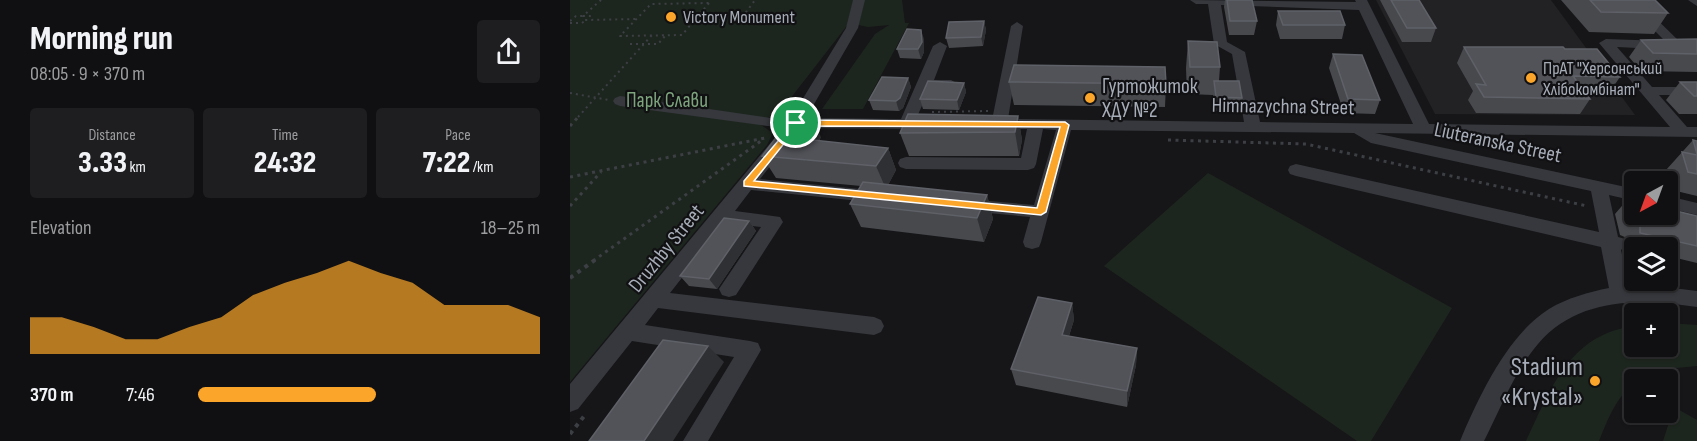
<!DOCTYPE html>
<meta charset="utf-8">
<style>
:root{--surface:#101012;--page:#1e1e20;--text:#f1f3f6;--muted:#9c9d9f;--line:#303032;--accent:#fba62a}
body{margin:0;font-family:"Sofia Sans Condensed",sans-serif;background:var(--page);color:var(--text);height:100vh;display:flex;flex-direction:column;font-size:22px;white-space:nowrap}
*{box-sizing:border-box;margin:0}
p{font-size:20px;color:var(--muted)}
.icon{flex:none;width:33px;height:33px;fill:none;stroke:currentColor;stroke-width:2;stroke-linecap:round;stroke-linejoin:round}
.map{position:relative;flex:1;overflow:hidden}
.panel{display:flex;flex-direction:column;background:var(--surface);width:570px}
.panel>*{flex:none}
.needle{width:39px;rotate:221deg}
.fabs{position:absolute;left:1054px;top:171px;display:grid;gap:12px}
.fabs a{display:grid;place-items:center;width:54px;height:54px;border-radius:6px;background:var(--surface);box-shadow:0 2px 4px #0004,0 0 0 2px var(--line);font-size:30px}
.pin{position:absolute;display:grid;place-items:center;width:51px;height:51px;color:#fff;margin:-26px;border:3px solid #fff;border-radius:50%;box-shadow:0 2px 6px #0007}
.round{display:grid;place-items:center;flex:none;width:63px;height:63px;border-radius:6px;background:var(--page)}
.summary{display:flex;align-items:center;justify-content:space-between;height:102px;padding:0 30px}
h1{font-size:33px;font-weight:800;line-height:45px}
.figures{display:grid;grid-template-columns:repeat(3,1fr);gap:9px;height:102px;padding:6px 30px}
.figures div{display:grid;align-content:center;border-radius:6px;background:var(--page);text-align:center}
.figures b{font-size:30px;font-weight:800}
.figures small{font-size:16px;font-weight:400}
.figures p{font-size:16px}
.chart{height:168px;padding:12px 30px}
.chart p{display:flex;justify-content:space-between}
.chart svg{width:100%;height:108px;margin-top:6px;fill:var(--accent);opacity:.7}
ul{padding:0 30px;list-style:none;font-size:20px}
li{display:grid;grid-template-columns:96px 72px 1fr;align-items:center;height:45px}
li i{height:15px;border-radius:8px;background:var(--accent)}
main{display:flex;flex:1;min-height:0}
.map>svg:first-child{display:block}
</style>
<main>
<section class="panel">
<div class="summary"><div><h1>Morning run</h1><p>08:05 · 9 × 370 m</p></div><a class="round"><svg class="icon" aria-label="share" viewBox="0 0 24 24"><path d="M12 15V3M7 8l5-5 5 5M5 13v7h14v-7"/></svg></a></div>
<div class="figures">
<div><p>Distance</p><b>3.33<small> km</small></b></div>
<div><p>Time</p><b>24:32</b></div>
<div><p>Pace</p><b>7:22<small> /km</small></b></div>
</div>
<div class="chart"><p><span>Elevation</span>18–25 m</p>
<svg viewBox="0 0 160 44" preserveAspectRatio="none"><path d="M0 44V29L10 29L20 33L30 38L40 38L50 33L60 29L70 20L80 15L90 11L100 6L110 11L120 15L130 24L140 24L150 24L160 29V44z"/></svg>
</div>
<ul>
<li><b>370 m</b>7:46<i style="width:52%"></i></li>
</ul>
</section>
<div class="map">
<svg width="1127" height="441" viewBox="0 0 1127 441">
<rect width="100%" height="100%" fill="#161618"/>
<path fill="#222225" d="M806,0H981L1065,115L865,114Z"/>
<path fill="#1d261e" d="M0,0H332L335,23H339L293,109H252L305,34L319,25L298,27L279,23L206,117H199L191,125L203,133L197,145L0,382Z
M638,173L882,308L801,441H787L534,266Z
M1098,323L1127,325V366L1096,369L1065,380V383C1046,397 1038,419 1029,441H956C981,389 999,334 1065,326V346H1098Z
M1104,407L1127,420V441H1093Z"/>
<g fill="none" stroke-linecap="round" stroke-linejoin="round">
<path stroke="#3c3f44" stroke-width="2" stroke-dasharray="2 4" stroke-linecap="butt" d="M31,0L13,16H20L16,20L66,19
M139,3L112,35L50,36L81,4Z
M125,19H171L185,0
M0,21L6,16H13
M0,23H12L16,20
M60,44H88L96,35
M0,93L39,100
M362,112L418,111
M8,117L82,35"/>
<path stroke="#3c3f44" stroke-width="3" stroke-dasharray="3 4.5" stroke-linecap="butt" d="M0,126L10,115
M598,140L736,144L1017,206
M0,177L195,138
M0,206L31,172
M23,261L191,141"/>
<path stroke="#3c3f44" stroke-width="4" stroke-dasharray="4 5" stroke-linecap="butt" d="M0,278L25,260
M0,434L15,415"/>
<path fill="#36383d" fill-rule="evenodd" d="M283,0H295L288,28L236,118L331,119L363,46L370,42L377,46L364,80H381L388,84L381,88H360L346,119L362,120L365,124L357,129L230,128L190,179L310,191L316,193L319,197L316,201L310,203L181,190L165,211L210,217L213,222L166,295L159,297L152,295L149,289L191,227L155,223L100,293L304,317L311,320L314,326L311,332L304,335L88,308L75,325L180,341L188,343L191,350L138,441H113L164,357L62,341L8,409L0,412V384L213,128L50,106L45,104L43,101L45,98L50,96L201,118H221L276,28Z
M620,0L786,2L785,0H797L859,124L1100,127L1029,43L1036,39L1095,41L1054,0H1067L1111,43L1127,46V54L1107,50L1047,47L1082,87H1127V95H1089L1117,127H1127V137L805,133L1065,189V201L1039,195L1048,237L1055,239L1057,244L1051,250L1059,286H1087L1127,291V307C1072,298 1007,297 968,344C944,372 931,408 914,441H890C908,398 938,334 979,309C997,298 1019,292 1039,288L1031,247L726,176L720,174L718,170L720,166L726,164L1029,232L1021,191L801,143L784,133L501,130L471,242L469,247L462,249L455,247L453,242L460,217L397,211L391,210L388,205L391,200L397,199L464,205L486,130L473,129L466,164L464,168L458,170L336,169L330,167L328,163L330,159L336,157L451,158L457,129H427L419,124L422,120L441,26L447,22L453,26L438,119L674,122L662,54L644,44L638,4H626ZM651,5L789,10L843,124L690,122L675,52L657,42Z
M1118,0H1127V6Z
M1098,196L1127,203V215L1098,208Z"/>
</g>
<path fill="#47494d" d="M655,0H682L687,21L684,35H659L654,7Z
M810,0H849L866,28L861,42H832Z
M991,0H1085L1098,13L1084,34L1019,32Z
M708,11L775,25L772,39H710L706,25Z
M414,21L416,30L413,46L379,48L376,38Z
M354,39V52L351,59L330,58L327,49Z
M1127,39V72L1071,71L1059,57L1071,40Z
M618,41L650,67L649,81L672,98L670,112L644,111L643,95L617,94L616,68Z
M894,47L995,49L1050,77L1039,93L1015,92L1020,99L1010,114L906,113L898,100L903,91L887,63Z
M763,54L810,100L805,114L774,113L759,68Z
M338,78L341,87L333,108L329,111L303,110L299,100Z
M439,82L596,84L595,107L444,105Z
M1110,82H1127V114H1109L1096,100Z
M394,83L396,92L389,110L353,109L350,99Z
M448,116L452,140L449,156H339L330,133Z
M251,137L249,141L318,148L326,170L318,185L417,195L423,219L414,242L291,227L280,204L291,186L206,178L192,156Z
M1123,140L1127,141V196L1102,190L1096,170Z
M1057,200L1127,216V263L1098,256V248H1065L1058,247L1057,238L1050,235L1045,214Z
M179,221L186,231L147,289L119,286L110,276Z
M502,303L504,320L499,336L567,348L566,365L557,407L446,385L441,369Z"/>
<path fill="#2f3033" d="M414,21L416,30L413,46L411,37Z
M351,30L354,39V52L351,59L348,49Z
M338,78L341,87L333,108L329,111L326,101Z
M394,83L396,92L389,110L387,100Z
M240,115L251,137L236,161L224,138Z
M448,116L452,140L449,156L445,132Z
M318,148L326,170L316,189L306,166Z
M417,195L423,219L414,242L407,218Z
M179,221L186,231L147,289L139,279Z
M502,303L504,320L494,351L492,335Z
M138,346L154,362L103,441H74Z
M567,348L566,365L557,407V391Z"/>
<path fill="#525359" stroke="#5f6168" stroke-width="1.5" d="M657,0H682L687,21H660Z
M821,0H849L866,28H837Z
M1020,0H1085L1098,13L1031,12Z
M708,11H770L775,25H713Z
M414,21L411,37L376,38L379,22Z
M337,29L351,30L352,42L348,49H327Z
M1127,39V54L1083,53L1071,40Z
M618,41L647,42L650,67H620Z
M894,47H993L995,49H1027L1050,77L1003,76L1020,99L914,97L906,84L916,85Z
M763,54L792,55L810,100L778,99Z
M444,65L595,67L596,84L439,82Z
M312,77L338,78L330,98L326,101L299,100Z
M358,81L394,83L387,100L350,99Z
M644,81H669L672,98L646,97Z
M1110,82H1127V96H1124Z
M224,114L240,115L224,138L318,148L306,166L192,156Z
M338,114L448,116L445,132L330,133Z
M1123,140L1127,141V154Z
M1112,152L1127,155V174L1118,172Z
M293,182L417,195L407,218L280,204Z
M1057,200L1065,201V214H1098V209L1127,216V246L1070,233V224L1062,221Z
M154,218L179,221L139,279L110,276Z
M468,297L502,303L492,335L567,348L557,391L441,369Z
M93,340L138,346L74,441H19Z"/>
<path fill="#fba62a" stroke="#fff" stroke-width="1.5" fill-rule="evenodd" d="M226,120L495,122L499,125L476,212L471,215L174,186V181ZM228,126L490,127L467,208L184,181Z"/>
<g fill="#fba62a" stroke="#111113" stroke-width="2">
<circle cx="101" cy="17" r="6"/>
<circle cx="961" cy="78" r="6"/>
<circle cx="520" cy="98" r="6"/>
<circle cx="1025" cy="381" r="6"/>
</g>
<g text-anchor="middle" stroke-width="4.5" stroke-linejoin="round" paint-order="stroke">
<g font-size="18" fill="#a7adb8" stroke="#111113" text-anchor="start">
<text x="113" y="23">Victory Monument</text>
<text x="973" y="74">ПрАТ "Херсонський<tspan x="973" dy="21">Хлібокомбінат"</tspan></text>
</g>
<g font-size="21" fill="#a7adb8" stroke="#111113" text-anchor="start">
<text x="532" y="93">Гуртожиток<tspan x="532" dy="24">ХДУ №2</tspan></text>
</g>
<g font-size="21" fill="#7da47d" stroke="#111113">
<text x="97" y="107">Парк Слави</text>
</g>
<g font-size="21" fill="#a7adb8" stroke="#111113">
<text transform="translate(713 106) rotate(1)" y="7">Himnazychna Street</text>
<text transform="translate(928 142) rotate(12)" y="7">Liuteranska Street</text>
<text transform="translate(96 248) rotate(-51)" y="7">Druzhby Street</text>
</g>
<g font-size="26" fill="#a7adb8" stroke="#111113" text-anchor="end">
<text x="1013" y="375">Stadium<tspan x="1013" dy="30">«Krystal»</tspan></text>
</g>
</g>
</svg>
<div class="fabs">
<a><svg class="needle" viewBox="-14 -14 28 28"><path d="M0-13l5 13h-10z" fill="#e53935"/><path d="M0 13l5-13h-10z" fill="#9c9d9f"/></svg></a>
<a><svg class="icon" aria-label="layers" viewBox="0 0 24 24"><path d="M12 4l9 5-9 5-9-5zM3 14l9 5 9-5"/></svg></a>
<a>+</a>
<a>−</a>
</div>
<div class="pin" style="left:226px;top:123px;background:#1e9e55"><svg class="icon" aria-label="arrive" viewBox="0 0 24 24"><path d="M6 21V4h12l-3 4 3 4H6"/></svg></div>
</div>
</main>
